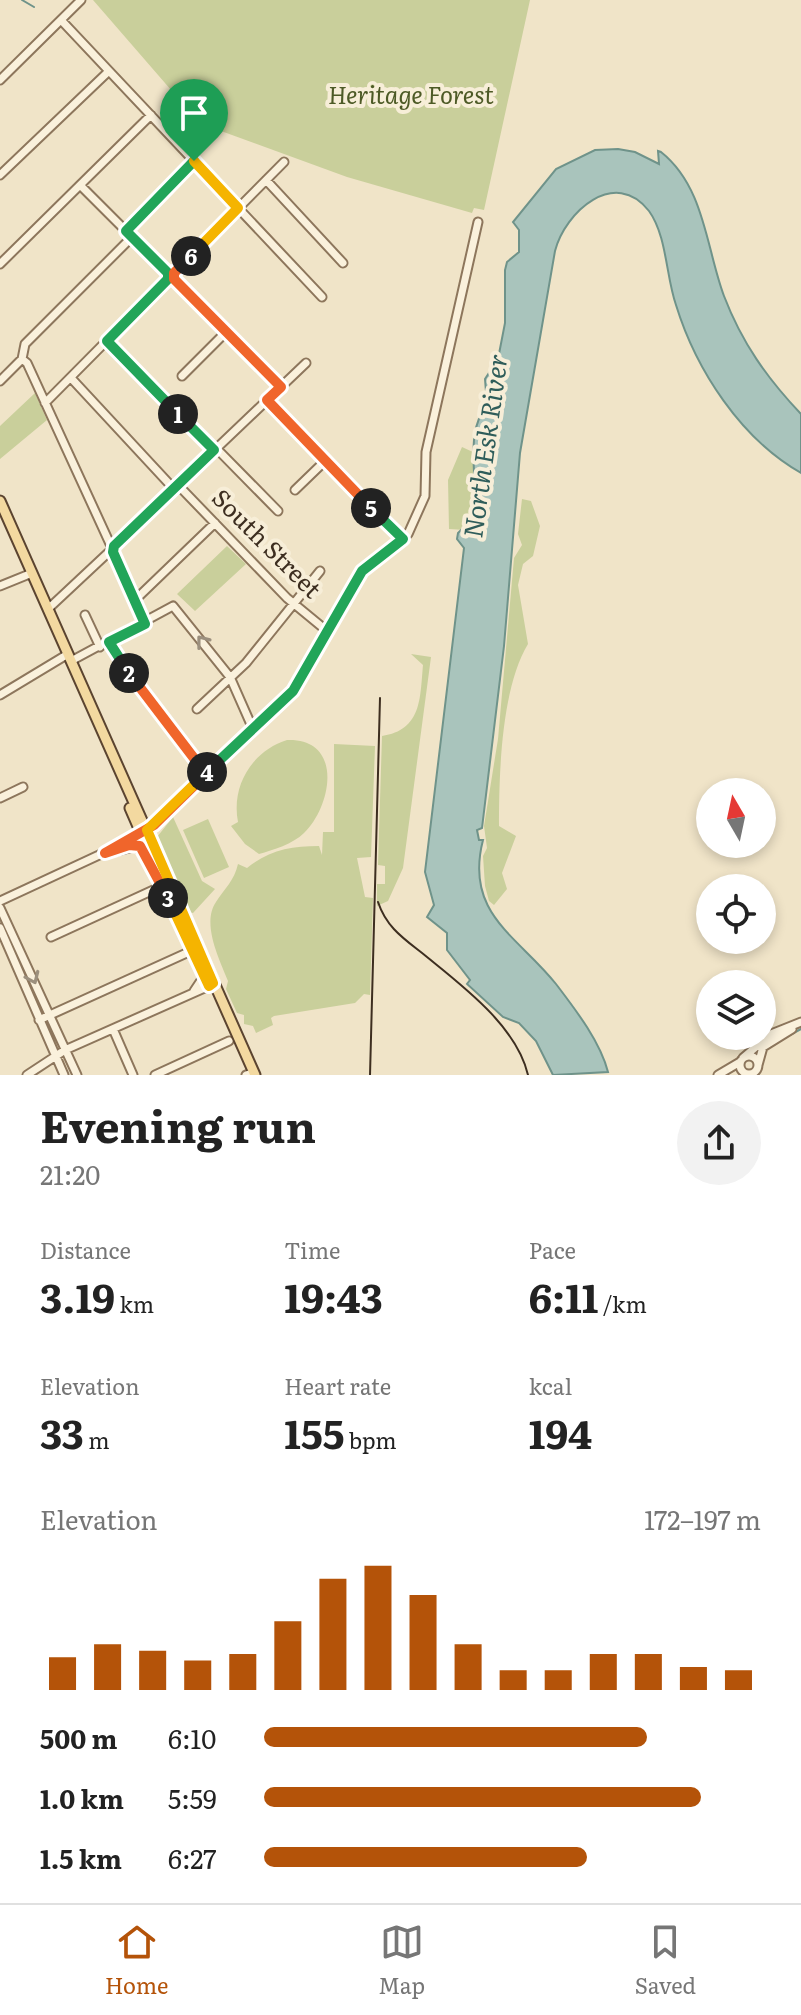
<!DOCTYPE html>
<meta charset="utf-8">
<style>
:root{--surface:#fff;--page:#f2f2f2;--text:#222;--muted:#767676;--line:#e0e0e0;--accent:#b45309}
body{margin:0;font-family:Literata,serif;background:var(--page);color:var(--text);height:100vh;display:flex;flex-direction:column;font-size:30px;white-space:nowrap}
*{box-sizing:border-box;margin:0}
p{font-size:26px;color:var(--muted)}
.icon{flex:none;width:44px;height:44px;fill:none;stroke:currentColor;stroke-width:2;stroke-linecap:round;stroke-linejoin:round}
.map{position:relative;height:1075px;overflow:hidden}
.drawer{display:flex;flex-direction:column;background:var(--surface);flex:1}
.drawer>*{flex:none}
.needle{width:52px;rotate:351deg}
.tools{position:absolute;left:696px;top:778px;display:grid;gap:16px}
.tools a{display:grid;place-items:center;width:80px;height:80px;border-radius:50%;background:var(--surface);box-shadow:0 4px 12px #0003;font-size:40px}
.pin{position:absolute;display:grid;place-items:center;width:68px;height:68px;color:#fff;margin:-82px -34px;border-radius:50% 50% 50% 0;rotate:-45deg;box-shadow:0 0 8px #0007}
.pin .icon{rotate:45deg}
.km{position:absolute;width:40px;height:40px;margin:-20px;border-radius:50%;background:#222;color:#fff;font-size:22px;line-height:40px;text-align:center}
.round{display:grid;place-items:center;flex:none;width:84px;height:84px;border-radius:42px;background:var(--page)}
.summary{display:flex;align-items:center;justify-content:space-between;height:136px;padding:0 40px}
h1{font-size:44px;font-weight:700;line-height:60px}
.metrics{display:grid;grid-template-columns:repeat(3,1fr);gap:12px;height:136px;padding:8px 40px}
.metrics div{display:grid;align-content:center}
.metrics b{font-size:40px;font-weight:700}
.metrics small{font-size:22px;font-weight:400}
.metrics p{font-size:22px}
.chart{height:224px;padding:16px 40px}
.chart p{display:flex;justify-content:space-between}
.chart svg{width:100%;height:144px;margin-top:8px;stroke:var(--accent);stroke-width:6}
ul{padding:0 40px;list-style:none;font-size:26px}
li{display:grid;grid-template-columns:128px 96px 1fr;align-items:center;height:60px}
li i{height:20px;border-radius:10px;background:var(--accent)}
.tab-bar{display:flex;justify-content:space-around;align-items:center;height:112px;border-top:2px solid var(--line);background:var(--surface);font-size:22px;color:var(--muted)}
.tab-bar a{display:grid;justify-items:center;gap:4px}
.tab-bar .selected{color:var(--accent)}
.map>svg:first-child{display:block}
</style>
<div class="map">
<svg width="801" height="1075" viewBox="0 0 801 1075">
<rect width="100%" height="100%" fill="#f0e4c8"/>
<path fill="#c9cf9b" d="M93,0H530L484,210L474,208L472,213L347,177L210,127L182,96L178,98Z
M35,393L47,420L0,459V426Z
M462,447L475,453L474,498L465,530L449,529L448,480Z
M522,499L531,501L540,526L533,556L523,564L518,585L528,644C501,689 499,774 499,826L516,836L502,873L507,889L494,905L489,901L485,886L483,856L487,848L484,826L498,739L514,558L522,545L518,534Z
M227,546L246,564L195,611L177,594Z
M411,654L431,657L403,868L388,901L377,906V884H385V866L378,865L382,736C422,730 420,698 423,665Z
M287,740C344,738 332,806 304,833C293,844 273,850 259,854L245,844L231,826L238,822C231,786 252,751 287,740Z
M334,744L375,746L371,857L357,858L365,897L373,898L370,995L364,994L355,1003L274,1016L271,1018L273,1025L256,1033L253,1026L244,1024V1015L237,1013L226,989L228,981C220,960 201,924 216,902C225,888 234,881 238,864L247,868C269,850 291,846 319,846L322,855L323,832H334Z
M173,817L202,881L215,889L193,913L187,912L157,837Z
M208,819L229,867L204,878L183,830Z"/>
<path fill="#a9c4bc" stroke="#6f938a" stroke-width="2" d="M618,149L635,152L659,164L658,151L661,152C705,187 706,248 724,296C742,343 767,378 801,414V473C741,439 696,370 676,305C666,277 667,236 649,211C615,167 565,212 555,251L520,453L504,646L482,828L477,830L479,840H483C464,914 518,936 556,984C575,1009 600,1041 608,1072L553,1075L536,1041L519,1023L503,1017L467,984L470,980L447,950V933L427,917L434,905L425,872L464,548L457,539L458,533C493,505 456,443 487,405L485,379L498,359L505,323V270L507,262L519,252V230L513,222L556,169L595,150Z"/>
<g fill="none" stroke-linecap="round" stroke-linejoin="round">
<path stroke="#6f938a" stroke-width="2" d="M22,0L34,7
M788,1036L801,1029"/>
<defs>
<path id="minor" d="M61,20L322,297
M0,80L81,0
M0,175L109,71
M266,180L343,263
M80,185L168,273
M126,231L194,161
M0,264L151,115
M174,273L284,162
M174,279L281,387
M107,341L214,450
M22,359L27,363L111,546
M182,376L226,332
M71,378L174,489
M0,381L22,359L25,344L132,237
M267,400L403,539
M45,403L168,279
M216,448L278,511
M178,485L287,598L327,631
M295,490L325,461
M114,546L306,363
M113,552L145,624
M0,586L32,573
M135,600L215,523
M48,609L110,551
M85,615L100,647
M109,642L206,774
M71,661L173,606L230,677L253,729
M0,695L68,654
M197,709L246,663L320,571
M0,798L23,787
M0,901L112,849L154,825L289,695L362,571L408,534L425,496L426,452L478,222
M0,908L77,1075
M0,928L64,1075
M51,937L162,886
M194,991L204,976
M39,1020L191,951
M113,1029L133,1075
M740 1065a9 9 0 1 1 18 0a9 9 0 1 1-18 0Z
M743,1058L771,1034L801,1022
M758,1065L763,1047L792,1029
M27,1075L65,1050L209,986
M155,1075L229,1041
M246,1075L249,1074
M718,1075L740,1062"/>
<path id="major" d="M0,501L255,1075
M130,808L201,971
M105,853L137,845L147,857"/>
</defs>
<use href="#minor" stroke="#8d765c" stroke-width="11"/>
<use href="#major" stroke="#5b4430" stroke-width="13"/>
<use href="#minor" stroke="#faf1dc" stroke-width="7"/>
<use href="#major" stroke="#f3d9a0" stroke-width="9"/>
<path stroke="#3d2e20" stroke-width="2" d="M378,902C387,929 406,940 427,957C464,987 517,1027 528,1075
M370,1075L380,698"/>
</g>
<defs><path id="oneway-chevron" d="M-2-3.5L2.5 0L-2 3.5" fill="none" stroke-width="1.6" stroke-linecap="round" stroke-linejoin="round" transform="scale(2)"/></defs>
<g stroke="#9c907e">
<use href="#oneway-chevron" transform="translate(202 641) rotate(-128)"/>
<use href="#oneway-chevron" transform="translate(33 978) rotate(66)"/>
</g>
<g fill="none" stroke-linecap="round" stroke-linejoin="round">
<defs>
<path id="split-1" d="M178,414L107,341L168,279V273L126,231L194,161"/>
<path id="split-2" d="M129,673L109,642L145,624L113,552L114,546L214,450L178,414"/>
<path id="split-3" d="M129,673L206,774L154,825L105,853L129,845L140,846L168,898"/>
<path id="split-4" d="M168,898L209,986L213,983L147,830L207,772"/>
<path id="split-5" d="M207,772L293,691L362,571L403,539L371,508"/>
<path id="split-6" d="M191,256L174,273V279L281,387L267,400L371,508"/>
<path id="split-7" d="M191,256L238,208L194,161"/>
</defs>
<use href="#split-1" stroke="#fff" stroke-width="16"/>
<use href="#split-2" stroke="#fff" stroke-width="16"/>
<use href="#split-3" stroke="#fff" stroke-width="16"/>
<use href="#split-4" stroke="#fff" stroke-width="16"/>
<use href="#split-5" stroke="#fff" stroke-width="16"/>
<use href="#split-6" stroke="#fff" stroke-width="16"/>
<use href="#split-7" stroke="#fff" stroke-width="16"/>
<use href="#split-1" stroke="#22a559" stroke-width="10"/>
<use href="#split-2" stroke="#22a559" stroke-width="10"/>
<use href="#split-3" stroke="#f0652b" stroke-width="10"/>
<use href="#split-4" stroke="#f5b400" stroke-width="10"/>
<use href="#split-5" stroke="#22a559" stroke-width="10"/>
<use href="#split-6" stroke="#f0652b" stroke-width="10"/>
<use href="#split-7" stroke="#f5b400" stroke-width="10"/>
</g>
<g text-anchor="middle" stroke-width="8" stroke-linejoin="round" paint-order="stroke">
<g font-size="24" font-style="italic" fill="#4d5a26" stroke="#f7eed8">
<text x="411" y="104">Heritage Forest</text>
</g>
<g font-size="24" fill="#3d2e20" stroke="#f7eed8">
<text transform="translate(266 544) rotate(45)" y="8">South Street</text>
</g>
<g font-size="26" font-style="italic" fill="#2f5d5a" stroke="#f7eed8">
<text transform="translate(486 446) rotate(-82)" y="9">North Esk River</text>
</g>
</g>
</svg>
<div class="tools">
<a><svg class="needle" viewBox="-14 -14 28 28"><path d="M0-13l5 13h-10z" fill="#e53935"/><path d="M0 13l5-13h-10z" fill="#767676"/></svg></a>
<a><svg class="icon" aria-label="locate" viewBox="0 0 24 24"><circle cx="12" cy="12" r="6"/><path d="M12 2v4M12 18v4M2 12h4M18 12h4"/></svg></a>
<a><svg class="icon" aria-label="layers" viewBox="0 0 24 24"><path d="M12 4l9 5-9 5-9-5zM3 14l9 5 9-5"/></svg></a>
</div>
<div class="pin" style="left:194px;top:161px;background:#1e9e55"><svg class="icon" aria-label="arrive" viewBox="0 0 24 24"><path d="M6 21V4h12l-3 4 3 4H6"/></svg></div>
<b class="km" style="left:178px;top:414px">1</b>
<b class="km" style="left:129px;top:673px">2</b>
<b class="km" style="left:168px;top:898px">3</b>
<b class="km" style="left:207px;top:772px">4</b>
<b class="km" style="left:371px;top:508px">5</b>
<b class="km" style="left:191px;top:256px">6</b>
</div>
<section class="drawer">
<div class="summary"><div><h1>Evening run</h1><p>21:20</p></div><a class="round"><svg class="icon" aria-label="share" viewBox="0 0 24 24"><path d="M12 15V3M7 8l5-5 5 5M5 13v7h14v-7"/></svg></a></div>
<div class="metrics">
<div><p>Distance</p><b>3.19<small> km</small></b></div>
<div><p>Time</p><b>19:43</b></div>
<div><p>Pace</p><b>6:11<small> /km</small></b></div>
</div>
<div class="metrics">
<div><p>Elevation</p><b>33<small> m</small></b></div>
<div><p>Heart rate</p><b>155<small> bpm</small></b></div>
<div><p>kcal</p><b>194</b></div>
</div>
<div class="chart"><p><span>Elevation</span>172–197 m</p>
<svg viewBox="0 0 160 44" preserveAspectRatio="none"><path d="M5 44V34M15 44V30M25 44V32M35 44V35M45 44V33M55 44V23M65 44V10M75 44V6M85 44V15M95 44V30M105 44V38M115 44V38M125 44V33M135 44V33M145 44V37M155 44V38"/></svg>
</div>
<ul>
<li><b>500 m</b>6:10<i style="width:77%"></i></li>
<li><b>1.0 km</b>5:59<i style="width:88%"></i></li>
<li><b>1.5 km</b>6:27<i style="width:65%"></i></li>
</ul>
</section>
<nav class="tab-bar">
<a class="selected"><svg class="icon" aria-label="home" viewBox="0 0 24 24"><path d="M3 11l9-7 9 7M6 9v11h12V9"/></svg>Home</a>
<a><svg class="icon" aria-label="map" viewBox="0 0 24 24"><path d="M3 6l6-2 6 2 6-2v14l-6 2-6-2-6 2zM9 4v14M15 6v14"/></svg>Map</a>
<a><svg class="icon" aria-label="saved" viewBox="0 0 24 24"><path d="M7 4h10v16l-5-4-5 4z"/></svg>Saved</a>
</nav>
